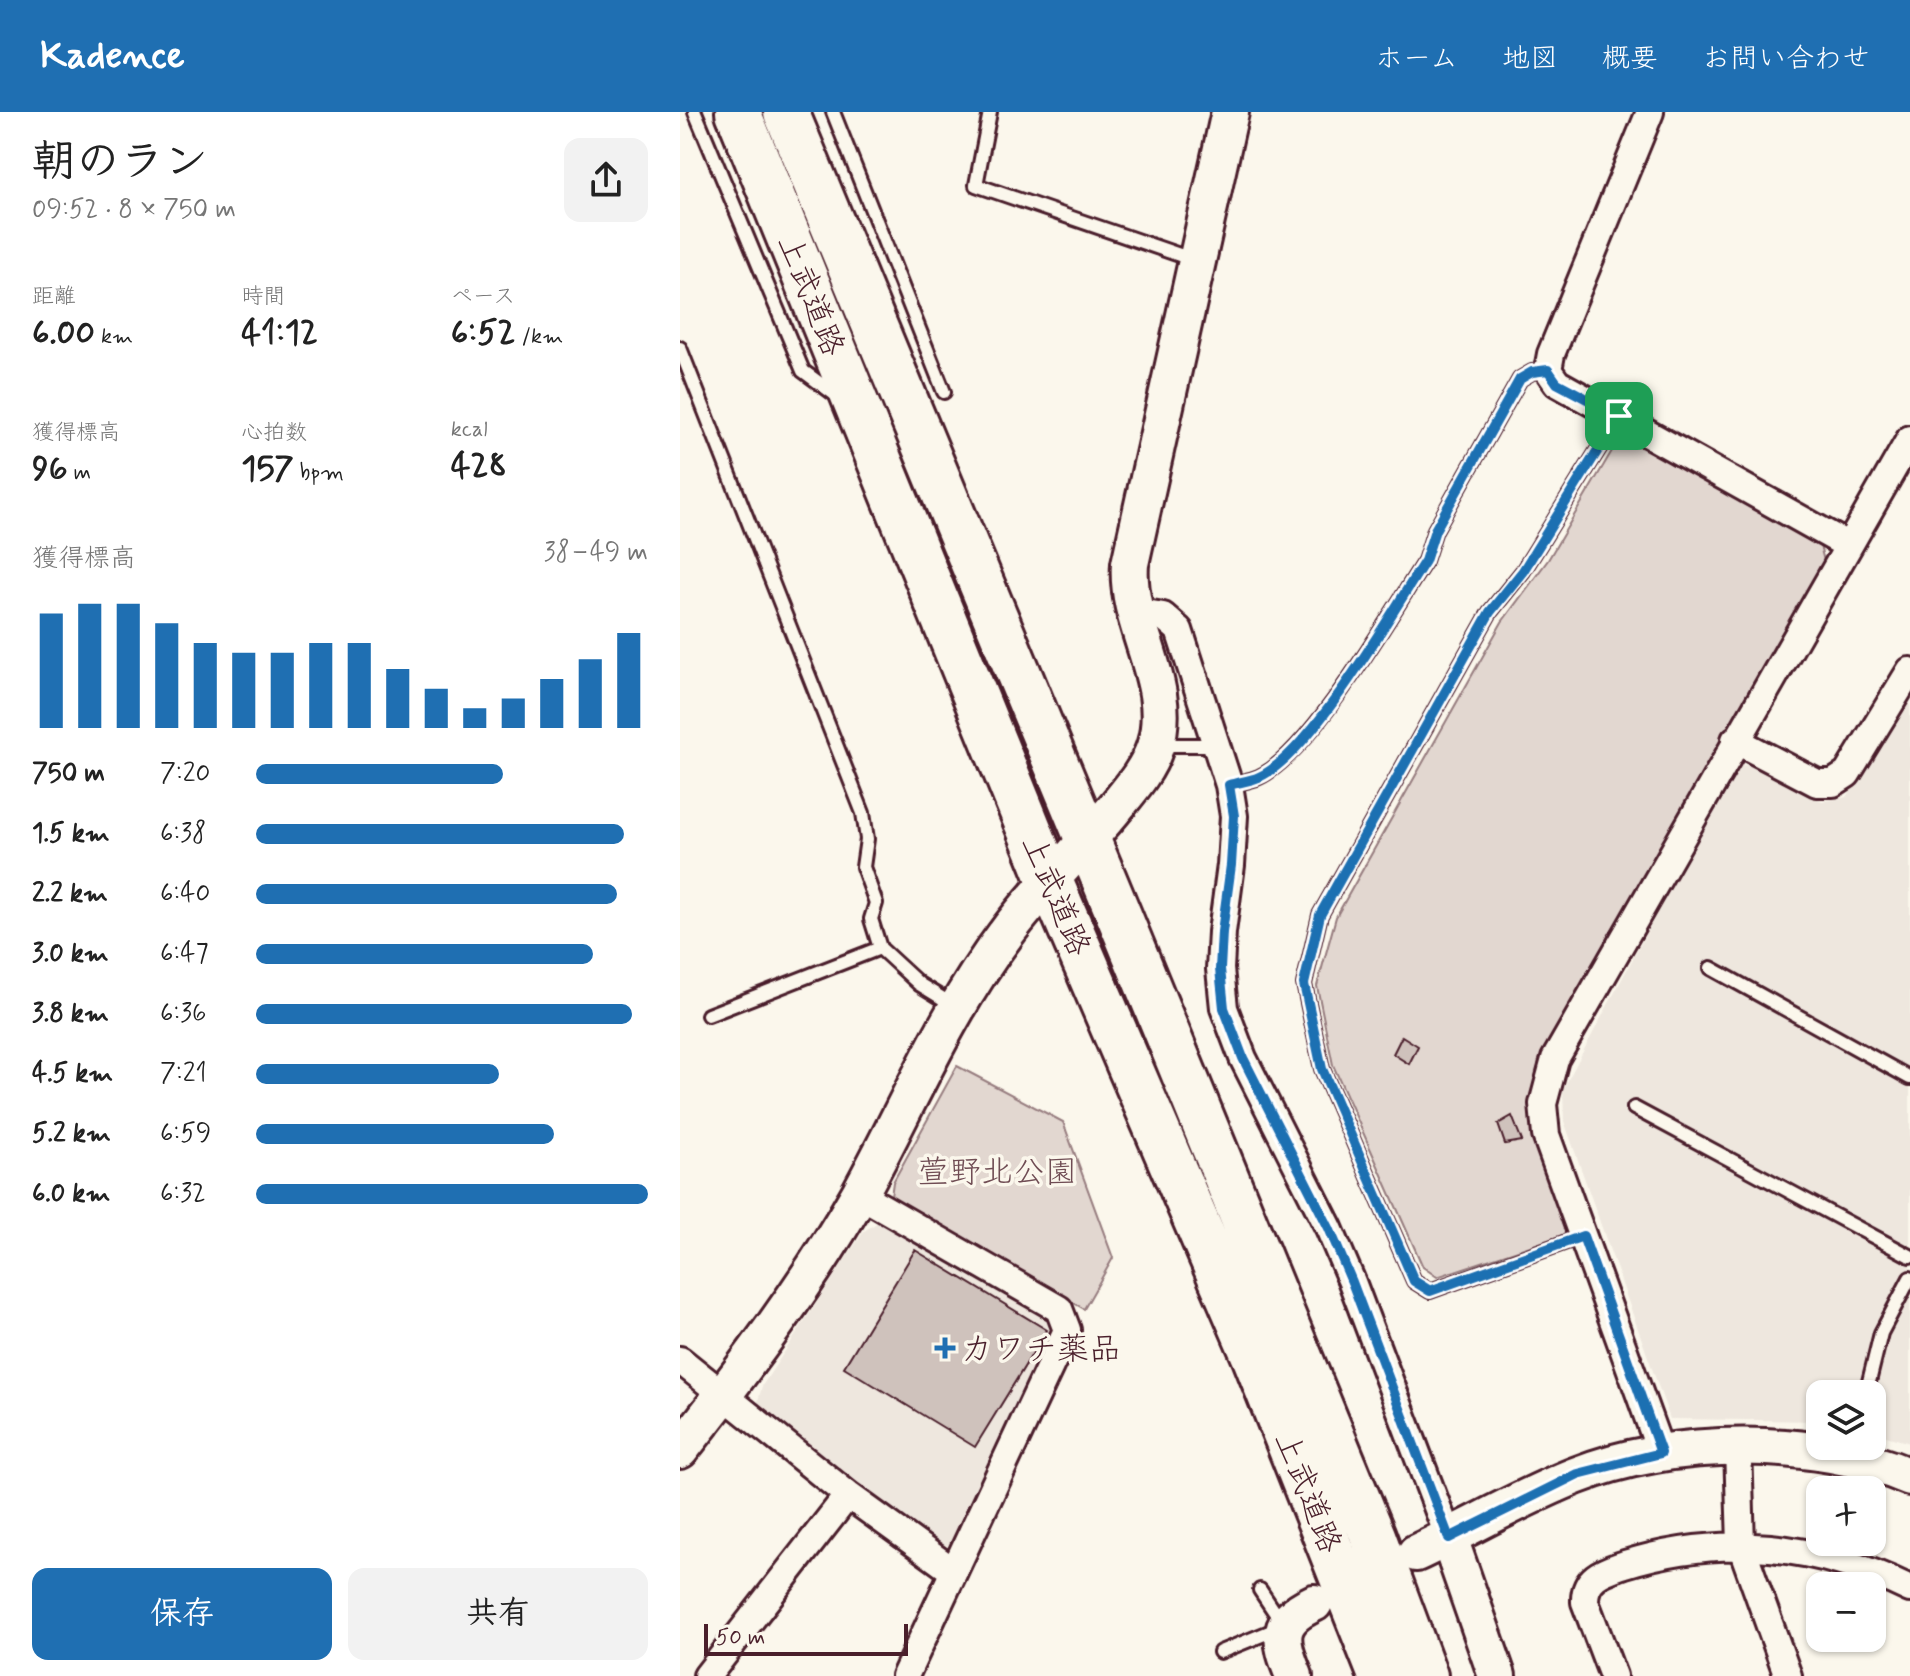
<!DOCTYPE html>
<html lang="ja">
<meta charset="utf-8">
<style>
:root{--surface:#fff;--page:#f2f2f2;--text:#222;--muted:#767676;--accent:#1f6fb2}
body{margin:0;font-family:Mynerve,"Klee One",sans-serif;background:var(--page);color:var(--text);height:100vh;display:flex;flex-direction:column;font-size:30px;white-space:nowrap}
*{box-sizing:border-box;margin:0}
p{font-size:26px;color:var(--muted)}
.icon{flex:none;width:44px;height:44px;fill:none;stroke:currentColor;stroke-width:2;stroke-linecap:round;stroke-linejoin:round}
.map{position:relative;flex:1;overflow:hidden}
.sheet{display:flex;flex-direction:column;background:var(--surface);width:680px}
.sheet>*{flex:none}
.controls{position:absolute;left:1126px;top:1268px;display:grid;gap:16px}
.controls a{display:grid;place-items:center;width:80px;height:80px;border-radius:16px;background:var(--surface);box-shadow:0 2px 6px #0004;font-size:40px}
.scale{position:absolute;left:24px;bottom:20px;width:204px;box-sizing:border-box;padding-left:8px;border:4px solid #4a1f2b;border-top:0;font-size:22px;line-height:28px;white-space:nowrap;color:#4a1f2b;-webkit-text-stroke:6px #fbf7ec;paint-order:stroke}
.pin{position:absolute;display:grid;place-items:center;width:68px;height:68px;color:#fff;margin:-34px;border-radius:16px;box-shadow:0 4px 12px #0006}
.round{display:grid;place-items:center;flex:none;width:84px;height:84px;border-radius:16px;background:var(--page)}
.summary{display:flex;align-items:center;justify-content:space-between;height:136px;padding:0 32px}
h1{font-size:44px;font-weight:700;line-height:60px}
.figures{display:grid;grid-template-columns:repeat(3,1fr);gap:12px;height:136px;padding:8px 32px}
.figures div{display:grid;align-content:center}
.figures b{font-size:34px;font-weight:700}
.figures small{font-size:22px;font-weight:400}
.figures p{font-size:22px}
.chart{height:224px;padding:16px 32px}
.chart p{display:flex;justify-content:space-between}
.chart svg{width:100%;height:144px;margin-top:8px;stroke:var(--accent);stroke-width:6}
.primary-button{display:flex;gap:16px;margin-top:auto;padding:16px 32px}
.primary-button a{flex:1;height:92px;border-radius:16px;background:var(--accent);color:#fff;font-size:32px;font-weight:700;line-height:92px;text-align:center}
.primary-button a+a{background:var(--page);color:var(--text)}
ul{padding:0 32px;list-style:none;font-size:26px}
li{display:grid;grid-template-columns:128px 96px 1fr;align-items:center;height:60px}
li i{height:20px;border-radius:10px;background:var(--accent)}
header{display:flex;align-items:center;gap:48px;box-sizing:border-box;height:112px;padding:0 40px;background:var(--accent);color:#fff}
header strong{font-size:38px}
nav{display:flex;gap:44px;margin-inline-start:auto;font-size:28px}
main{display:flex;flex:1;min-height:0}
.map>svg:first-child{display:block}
</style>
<header>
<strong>Kadence</strong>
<nav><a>ホーム</a><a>地図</a><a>概要</a><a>お問い合わせ</a></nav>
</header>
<main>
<section class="sheet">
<div class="summary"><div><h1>朝のラン</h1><p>09:52 · 8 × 750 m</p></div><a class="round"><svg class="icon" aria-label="share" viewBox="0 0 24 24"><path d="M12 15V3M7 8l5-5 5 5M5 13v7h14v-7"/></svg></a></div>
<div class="figures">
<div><p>距離</p><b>6.00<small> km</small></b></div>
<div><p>時間</p><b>41:12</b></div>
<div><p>ペース</p><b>6:52<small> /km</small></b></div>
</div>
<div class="figures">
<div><p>獲得標高</p><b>96<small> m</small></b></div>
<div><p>心拍数</p><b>157<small> bpm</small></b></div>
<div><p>kcal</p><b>428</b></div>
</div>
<div class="chart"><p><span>獲得標高</span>38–49 m</p>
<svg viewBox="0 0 160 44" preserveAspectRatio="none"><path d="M5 44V9M15 44V6M25 44V6M35 44V12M45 44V18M55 44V21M65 44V21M75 44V18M85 44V18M95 44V26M105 44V32M115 44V38M125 44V35M135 44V29M145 44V23M155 44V15"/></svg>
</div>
<ul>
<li><b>750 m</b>7:20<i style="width:63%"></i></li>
<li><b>1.5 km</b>6:38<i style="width:94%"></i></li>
<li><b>2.2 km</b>6:40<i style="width:92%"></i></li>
<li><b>3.0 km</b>6:47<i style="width:86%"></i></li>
<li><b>3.8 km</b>6:36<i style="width:96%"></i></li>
<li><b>4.5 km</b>7:21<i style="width:62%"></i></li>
<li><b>5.2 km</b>6:59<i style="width:76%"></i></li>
<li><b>6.0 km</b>6:32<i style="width:100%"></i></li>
</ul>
<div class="primary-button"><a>保存</a><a>共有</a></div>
</section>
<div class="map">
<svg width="1230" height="1564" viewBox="0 0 1230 1564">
<rect width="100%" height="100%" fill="#fbf7ec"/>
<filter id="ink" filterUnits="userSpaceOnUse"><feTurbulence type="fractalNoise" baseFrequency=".0125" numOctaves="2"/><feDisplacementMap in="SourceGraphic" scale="16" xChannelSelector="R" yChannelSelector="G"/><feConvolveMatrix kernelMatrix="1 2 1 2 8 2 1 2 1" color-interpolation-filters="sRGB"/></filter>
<g filter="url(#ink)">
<path fill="#eee7de" d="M1230,584V1331L1192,1320V1282H1140V1309L990,1307L884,1009L883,977L1056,654L1078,652L1142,689L1167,685Z
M200,1109L367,1203L375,1224L274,1432L254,1435L77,1294L82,1274L184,1119Z"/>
<path fill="#e2d7d0" stroke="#967b7e" stroke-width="2" d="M955,327L1139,430L1144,449L859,948L850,1006L889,1118L880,1124L757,1165L743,1155L653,953L637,874L656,805L822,510L868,448L936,332Z
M277,954L383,1010L433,1146L404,1197L211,1084L213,1070Z"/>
<path fill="#cfc2bc" stroke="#4a1f2b" stroke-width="2" d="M722,924L738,934L729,952L713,942Z
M832,1004L842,1029L825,1032L818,1012Z
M235,1138L367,1218L295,1335L164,1255Z"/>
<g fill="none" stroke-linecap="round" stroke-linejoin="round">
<defs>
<path id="lane" d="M15,0L123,259L157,284
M153,0L264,280
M310,0L296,73L514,148
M0,236L183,701L187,727L183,755L196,791L191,807L200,836
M480,633H536
M549,673C559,670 570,669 579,665C631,641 712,500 745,449L755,418L840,267L852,260L868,258
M1031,856L1230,966
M28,903L200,836L239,872L273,893
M954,996L1230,1144
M903,1124L750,1179L734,1169L642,957L624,872L640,803L810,500L843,459L939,304
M1186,1282L1201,1221L1230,1166
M540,1540L604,1514L580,1478"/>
<path id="street" d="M970,0L871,242L868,258L877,271L1167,433
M454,499L483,504L499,518L549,673L554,704L551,753L542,820L540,857L544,896L563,946L649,1116L672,1170L769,1426
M1055,628L1137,671H1153L1167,662L1230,559
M179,1082L379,1197L387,1218L225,1564
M0,1248L168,1383L273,1459
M1058,1335L1061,1433L1108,1564
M981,1341L866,1023L863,992L875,947L1230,327
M27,1564L168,1383
M933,1564L905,1490C904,1464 925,1459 945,1452C1045,1421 1137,1432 1230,1477"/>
<path id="secondary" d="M0,1338C64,1257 129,1171 180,1081C228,994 265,902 325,823C359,776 403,736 440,690C454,673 468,656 475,635C495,572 445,514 450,452L550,0
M769,1426L817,1564
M736,1441C789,1416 840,1386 895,1364C991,1325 1135,1324 1230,1365
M614,1564C599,1528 595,1509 634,1491"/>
<path id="highway" d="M58,0L371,771L575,1246L701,1564
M106,0L438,801L693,1424L745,1564"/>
</defs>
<use href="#lane" stroke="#4a1f2b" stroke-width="18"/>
<use href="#street" stroke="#4a1f2b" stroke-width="32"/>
<use href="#secondary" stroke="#4a1f2b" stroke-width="42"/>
<use href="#highway" stroke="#4a1f2b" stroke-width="50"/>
<use href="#lane" stroke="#fbf7ec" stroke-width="12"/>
<use href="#street" stroke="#fbf7ec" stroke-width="26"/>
<use href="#secondary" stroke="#fbf7ec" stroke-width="36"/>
<use href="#highway" stroke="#fbf7ec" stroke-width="44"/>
</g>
</g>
<g fill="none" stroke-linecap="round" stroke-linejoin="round" filter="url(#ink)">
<defs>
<path id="route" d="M868,258L877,271L939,304L843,459L810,500L640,803L624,872L642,957L734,1169L750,1179L903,1124L981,1341L898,1362L769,1426L672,1170L649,1116L563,946L544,896L540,857L542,820L551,753L554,704L549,673C559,670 570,669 579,665C631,642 712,500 745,449L755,418L840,267L852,260Z"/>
</defs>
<use href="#route" stroke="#fff" stroke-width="16"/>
<use href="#route" stroke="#1f6fb2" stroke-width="10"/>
</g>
<path fill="#1f6fb2" stroke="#fbf7ec" stroke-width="3" d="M261 1224h8v8h8v8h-8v8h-8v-8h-8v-8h8z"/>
<g text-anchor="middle" stroke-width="7" stroke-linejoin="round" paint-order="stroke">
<g font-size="32" fill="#4a1f2b" stroke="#fbf7ec">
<text transform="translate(132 183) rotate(68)" y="11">上武道路</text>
<text transform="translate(377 783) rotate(67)" y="11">上武道路</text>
<text transform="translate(629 1380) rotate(68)" y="11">上武道路</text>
</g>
<g font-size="32" fill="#704d54" stroke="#fbf7ec">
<text x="317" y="1070">萱野北公園</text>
</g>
<g font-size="32" fill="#4a1f2b" stroke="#fbf7ec" text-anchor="start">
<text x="281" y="1247">カワチ薬品</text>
</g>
</g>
</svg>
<div class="controls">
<a><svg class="icon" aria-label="layers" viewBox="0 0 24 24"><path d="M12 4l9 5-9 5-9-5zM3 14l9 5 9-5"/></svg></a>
<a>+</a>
<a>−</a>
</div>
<div class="scale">50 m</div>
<div class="pin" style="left:939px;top:304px;background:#1e9e55"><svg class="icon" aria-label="arrive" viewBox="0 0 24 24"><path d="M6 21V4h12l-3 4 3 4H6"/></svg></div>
</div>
</main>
